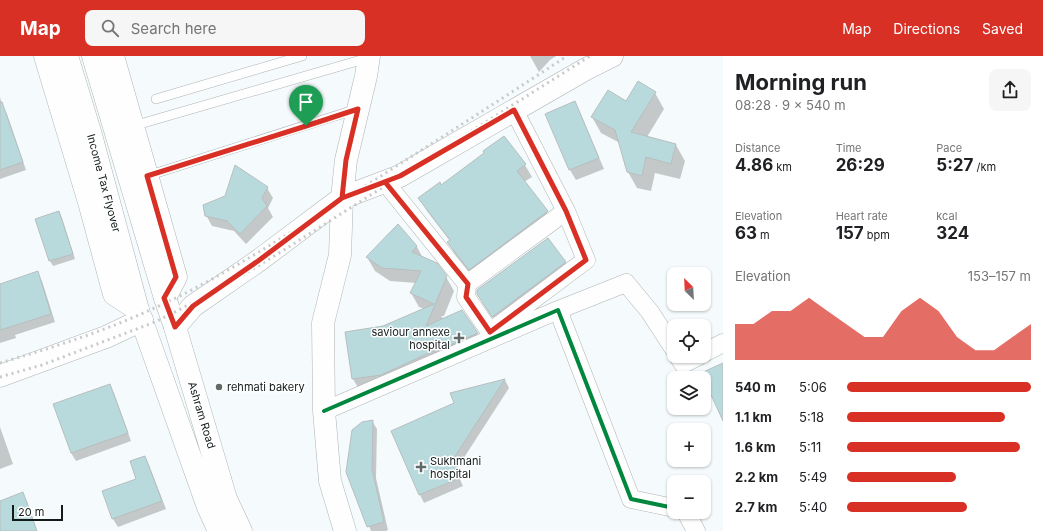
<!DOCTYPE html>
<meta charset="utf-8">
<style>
:root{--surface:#fff;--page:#f6f6f6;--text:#202124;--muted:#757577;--accent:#d93025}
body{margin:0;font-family:Inter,sans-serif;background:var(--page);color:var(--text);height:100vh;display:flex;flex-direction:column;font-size:15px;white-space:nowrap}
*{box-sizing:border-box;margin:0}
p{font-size:13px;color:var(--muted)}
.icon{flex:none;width:22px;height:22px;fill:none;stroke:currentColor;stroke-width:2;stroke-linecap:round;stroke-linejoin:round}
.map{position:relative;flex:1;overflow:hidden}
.drawer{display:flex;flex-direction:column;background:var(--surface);width:320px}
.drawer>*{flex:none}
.needle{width:26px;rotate:336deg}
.buttons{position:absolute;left:667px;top:211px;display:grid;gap:8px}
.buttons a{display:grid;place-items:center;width:44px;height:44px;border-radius:8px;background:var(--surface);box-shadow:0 1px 3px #0004;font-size:20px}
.scale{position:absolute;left:12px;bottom:10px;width:51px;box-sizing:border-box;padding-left:4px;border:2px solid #131a1a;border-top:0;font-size:11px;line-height:14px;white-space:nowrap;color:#131a1a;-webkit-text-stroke:3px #fff;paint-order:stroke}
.pin{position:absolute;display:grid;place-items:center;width:34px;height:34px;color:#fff;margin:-41px -17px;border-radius:50% 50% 50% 0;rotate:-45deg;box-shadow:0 0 4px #0007}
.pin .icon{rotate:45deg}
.round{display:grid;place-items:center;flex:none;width:42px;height:42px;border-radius:8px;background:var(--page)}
.head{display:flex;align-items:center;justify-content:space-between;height:68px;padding:0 12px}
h1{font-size:22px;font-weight:700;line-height:30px}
.figures{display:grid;grid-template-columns:repeat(3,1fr);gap:6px;height:68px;padding:4px 12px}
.figures div{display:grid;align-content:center}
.figures b{font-size:17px;font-weight:700}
.figures small{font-size:11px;font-weight:400}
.figures p{font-size:11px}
.chart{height:112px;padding:8px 12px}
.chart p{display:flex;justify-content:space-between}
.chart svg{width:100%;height:72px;margin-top:4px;fill:var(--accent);opacity:.7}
ul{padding:0 12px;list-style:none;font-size:13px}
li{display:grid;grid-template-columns:64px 48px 1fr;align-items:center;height:30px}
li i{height:10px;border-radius:5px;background:var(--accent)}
header{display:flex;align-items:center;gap:24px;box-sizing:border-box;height:56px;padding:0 20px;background:var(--accent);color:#fff}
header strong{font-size:19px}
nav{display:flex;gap:22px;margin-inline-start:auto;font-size:14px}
.search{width:280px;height:36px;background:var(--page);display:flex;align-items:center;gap:10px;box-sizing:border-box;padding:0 14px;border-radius:8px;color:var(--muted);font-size:15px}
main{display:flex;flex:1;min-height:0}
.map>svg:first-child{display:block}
</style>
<header>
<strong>Map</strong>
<div class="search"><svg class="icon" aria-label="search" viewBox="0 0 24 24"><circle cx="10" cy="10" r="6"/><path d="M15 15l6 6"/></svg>Search here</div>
<nav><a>Map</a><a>Directions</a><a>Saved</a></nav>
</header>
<main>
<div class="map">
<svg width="723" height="475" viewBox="0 0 723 475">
<rect width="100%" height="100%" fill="#f5fbfc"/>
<path fill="#0003" d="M530,0H556L550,4L539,16Z
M655,37L664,53L647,81L676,89L685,105L680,123L655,117L651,135L637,132L628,116L620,87L601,77L592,61L626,46Z
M0,41L2,49L7,58L26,114L0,123Z
M574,47L580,57L604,113L576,124L570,114L547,58Z
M525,109L532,121L524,126L547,156L554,168L476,225L455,198L448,186L450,185L427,155L420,143L441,130Z
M267,132L273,142L268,152L273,161L246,188L234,175L212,170L206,159Z
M59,156L62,162L75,203L53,210L50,205L37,164Z
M398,170L417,191L423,202L446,221L454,235L444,260H441L443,262L442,264L462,255L485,291L361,337L353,323L347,277L384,271L425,253L419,251L411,237L416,227L390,225L375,215L367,201Z
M565,206L571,217L499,271L484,249Z
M37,217L42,225L55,266L15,279L16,282L0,287V229Z
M505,324L509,332L456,414L463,430L424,447L420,439L455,348L451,337Z
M110,329L114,337L131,385L76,405L71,397L54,348Z
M372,365L377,373L376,422L388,474L386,475H371L347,416Z
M0,371L13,408L0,413Z
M145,401L149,409L166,453L118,471L113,463L137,423Z
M23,438L27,445L37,475H0V446Z"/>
<path fill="#b9dadc" stroke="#b8bebf" d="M638,25L656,36L631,76L676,88L671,108L646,101L642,120L627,116L615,74L591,61L608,34L626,45Z
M575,45L599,102L569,114L545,58Z
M0,46H2L23,106L0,114Z
M504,80L526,108L517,115L548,155L469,214L447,186L450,184L418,142L440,126L441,129L484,97L483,95Z
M235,109L268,131L262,142L267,150L240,178L227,165L205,160L203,149L225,140Z
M59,155L73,198L49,205L35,163Z
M398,168L417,190L412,196L437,207L447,220L426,270L462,254L478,277L443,292L442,291L381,319L352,323L345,276L383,270L434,248L410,237L421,215L382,212L366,201Z
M548,182L566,206L492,261L477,238V234Z
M38,215L51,258L0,274V228Z
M723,307V365L701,317Z
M505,323L452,405L460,422L419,439L391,375L454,347L450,337Z
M110,328L128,377L71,397L53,348Z
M373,364L372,413L384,466L367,471L346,416L352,374L362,366Z
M145,400L162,445L112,463L102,435L136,423L130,405Z
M23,436L37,475H0V445Z"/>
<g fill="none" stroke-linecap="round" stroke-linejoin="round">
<defs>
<path id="service" d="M156,43L302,0
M133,70L368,2
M147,120L357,53"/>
<path id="minor" d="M385,126L467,228L466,241L490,276L586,204L566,155L514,54
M467,228L566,155
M558,254L626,227L650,256L674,293
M704,297L723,287
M678,300L683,308L699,300
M324,355L558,254L631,443L674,452
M686,456L696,475"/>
<path id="secondary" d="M45,0L89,146L114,238L138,254
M113,0L176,221L165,242
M175,271L193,250L258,205L342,142L400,120L586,13L612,0
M0,320L106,281L142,264
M345,475L330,425L324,355L323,267L340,199L342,142L346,104L366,20L369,0"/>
<path id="primary" d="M67,0L91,79L138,254L208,451L219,475
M93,0L165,242L175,271L226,443L241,475"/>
</defs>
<use href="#service" stroke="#adb3b4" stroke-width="10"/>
<use href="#minor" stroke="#adb3b4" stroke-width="19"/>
<use href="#secondary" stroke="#adb3b4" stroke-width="23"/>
<use href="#primary" stroke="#adb3b4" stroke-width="23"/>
<use href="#service" stroke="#fefeff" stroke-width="9"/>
<use href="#minor" stroke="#fefeff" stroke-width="18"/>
<use href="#secondary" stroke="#fefeff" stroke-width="22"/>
<use href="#primary" stroke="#fefeff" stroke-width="22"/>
<path stroke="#c8caca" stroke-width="3" stroke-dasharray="2 4" stroke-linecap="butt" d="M0,307C51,292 102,276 150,254C216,225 276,185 337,148C414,99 491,50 567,0
M0,321L42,309L155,266L218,234L276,199L590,0"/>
<defs>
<path id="cycleway" d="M385,126L467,228L466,241L490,276L586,204L566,155L514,54
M324,355L558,254L631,443L674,452"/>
</defs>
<use href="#cycleway" stroke="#fff" stroke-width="6"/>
<use href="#cycleway" stroke="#00873e" stroke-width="4"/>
</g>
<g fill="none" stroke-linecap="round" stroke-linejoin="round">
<defs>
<path id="route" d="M306,70L147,120L176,221L164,242L175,271L193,250L258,205L342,142L385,126L468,228L466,241L490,276L586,204L566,155L514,54L400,120L342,142L346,104L358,53L306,70"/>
</defs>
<use href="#route" stroke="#fff" stroke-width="8"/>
<use href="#route" stroke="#d93025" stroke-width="5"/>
</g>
<g fill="#626969" stroke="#fff" stroke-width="1.5">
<path d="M457 276h4v4h4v4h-4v4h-4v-4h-4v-4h4z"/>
<circle cx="219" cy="331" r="4"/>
<path d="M419 405h4v4h4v4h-4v4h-4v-4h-4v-4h4z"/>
</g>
<g text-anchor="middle" stroke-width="3" stroke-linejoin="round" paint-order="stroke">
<g font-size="11" fill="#131a1a" stroke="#fff">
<text transform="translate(104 127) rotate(75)" y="4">Income Tax Flyover</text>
<text transform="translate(202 359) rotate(73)" y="4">Ashram Road</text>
</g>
<g font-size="11" fill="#131a1a" stroke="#fff" text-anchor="start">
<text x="450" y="280" text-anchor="end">saviour annexe<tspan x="450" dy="13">hospital</tspan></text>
<text x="227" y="335">rehmati bakery</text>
<text x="430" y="409">Sukhmani<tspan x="430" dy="13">hospital</tspan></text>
</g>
</g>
</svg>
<div class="buttons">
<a><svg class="needle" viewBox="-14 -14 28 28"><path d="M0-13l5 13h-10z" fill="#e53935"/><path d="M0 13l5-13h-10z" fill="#757577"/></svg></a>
<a><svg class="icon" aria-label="locate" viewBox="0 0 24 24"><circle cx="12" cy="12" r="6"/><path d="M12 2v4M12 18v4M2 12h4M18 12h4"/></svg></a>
<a><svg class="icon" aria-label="layers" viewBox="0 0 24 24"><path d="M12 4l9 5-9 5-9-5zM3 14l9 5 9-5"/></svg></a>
<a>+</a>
<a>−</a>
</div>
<div class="scale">20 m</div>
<div class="pin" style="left:306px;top:70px;background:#1e9e55"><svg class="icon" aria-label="arrive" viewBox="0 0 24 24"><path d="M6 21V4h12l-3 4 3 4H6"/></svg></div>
</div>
<section class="drawer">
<div class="head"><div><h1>Morning run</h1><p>08:28 · 9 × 540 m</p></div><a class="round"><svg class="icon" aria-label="share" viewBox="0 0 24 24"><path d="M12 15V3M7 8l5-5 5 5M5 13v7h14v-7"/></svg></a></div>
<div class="figures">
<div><p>Distance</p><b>4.86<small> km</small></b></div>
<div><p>Time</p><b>26:29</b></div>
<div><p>Pace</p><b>5:27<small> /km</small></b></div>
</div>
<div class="figures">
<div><p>Elevation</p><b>63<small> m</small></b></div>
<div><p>Heart rate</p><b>157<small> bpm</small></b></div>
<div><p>kcal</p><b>324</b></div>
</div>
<div class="chart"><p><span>Elevation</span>153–157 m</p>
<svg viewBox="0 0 160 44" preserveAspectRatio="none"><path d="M0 44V22L10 22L20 14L30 14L40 6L50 14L60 22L70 30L80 30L90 14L100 6L110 14L120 30L130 38L140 38L150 30L160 22V44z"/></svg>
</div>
<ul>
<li><b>540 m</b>5:06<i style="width:100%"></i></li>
<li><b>1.1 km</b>5:18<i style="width:86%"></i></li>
<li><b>1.6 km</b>5:11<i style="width:94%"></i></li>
<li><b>2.2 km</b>5:49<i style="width:59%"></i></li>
<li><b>2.7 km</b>5:40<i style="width:65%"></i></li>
</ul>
</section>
</main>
